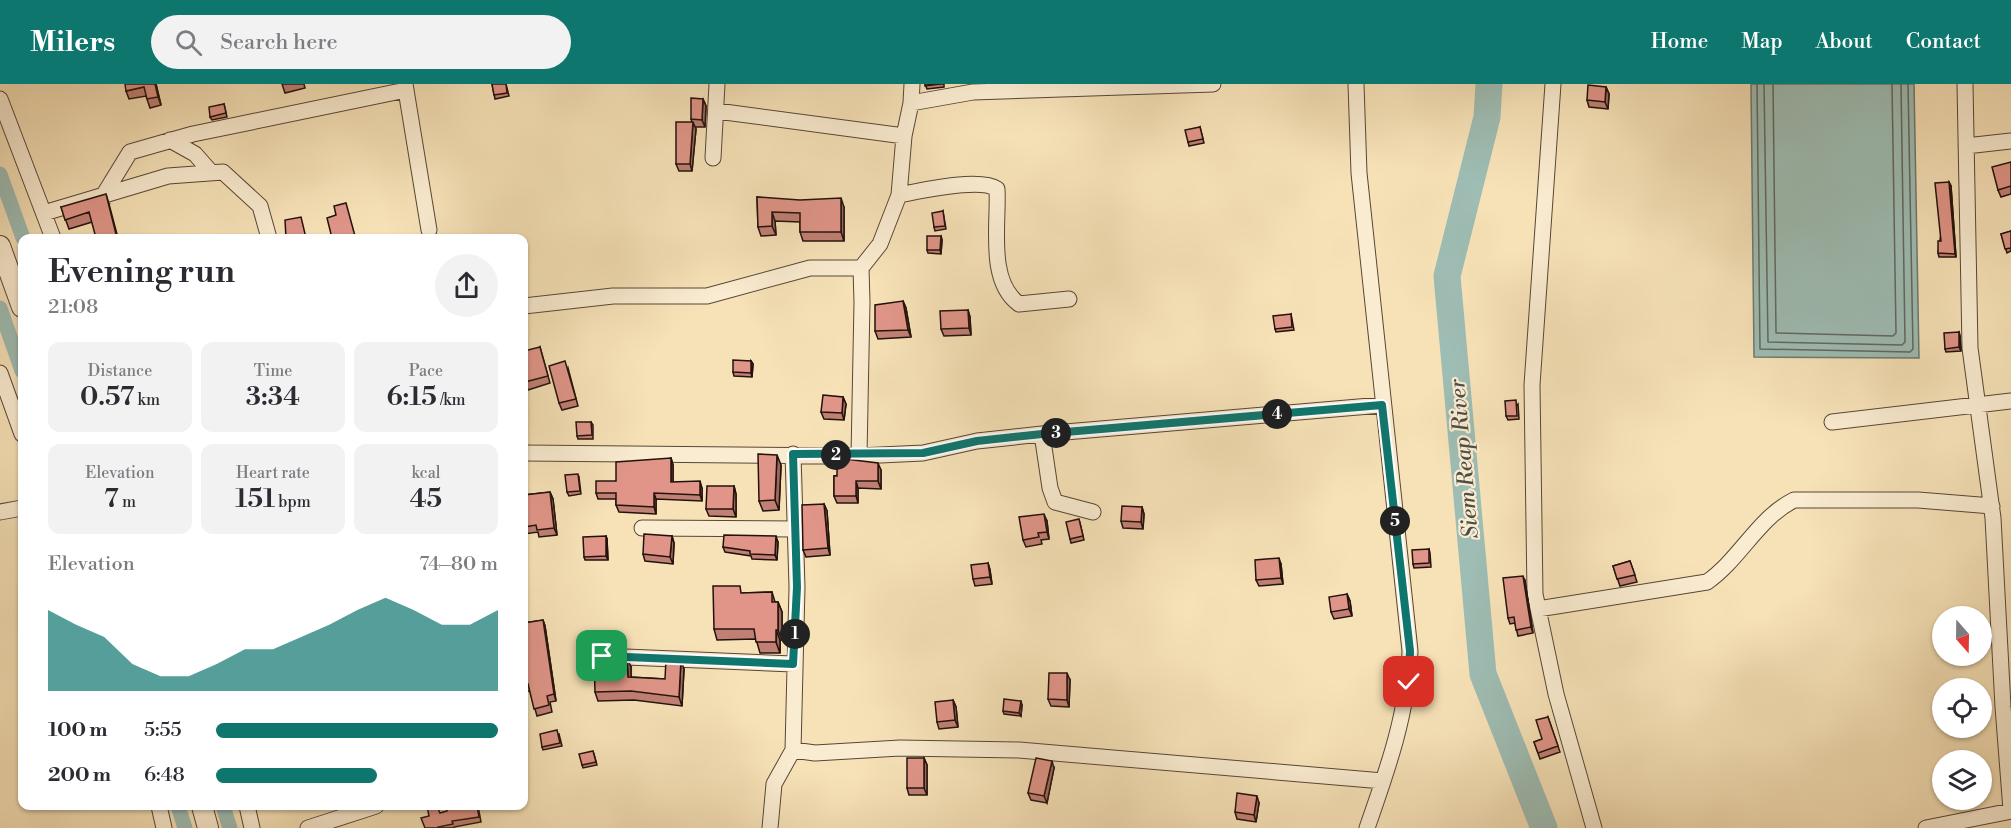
<!DOCTYPE html>
<meta charset="utf-8">
<style>
:root{--surface:#fff;--page:#f2f2f3;--text:#2b2b33;--muted:#7c7c81;--accent:#0f766e}
body{margin:0;font-family:"Libre Bodoni",serif;background:var(--page);color:var(--text);height:100vh;display:flex;flex-direction:column;font-size:22px;white-space:nowrap}
*{box-sizing:border-box;margin:0}
p{font-size:20px;color:var(--muted)}
.icon{flex:none;width:33px;height:33px;fill:none;stroke:currentColor;stroke-width:2;stroke-linecap:round;stroke-linejoin:round}
.map{position:relative;flex:1;overflow:hidden}
.drawer{position:absolute;left:18px;top:150px;width:510px;height:576px;display:flex;flex-direction:column;background:var(--surface);border-radius:12px;box-shadow:0 2px 4px #0004}
.drawer>*{flex:none}
.needle{width:39px;rotate:160deg}
.tools{position:absolute;left:1932px;top:522px;display:grid;gap:12px}
.tools a{display:grid;place-items:center;width:60px;height:60px;border-radius:50%;background:var(--surface);box-shadow:0 2px 4px #0004;font-size:30px}
.pin{position:absolute;display:grid;place-items:center;width:51px;height:51px;color:#fff;margin:-26px;border-radius:12px;box-shadow:0 3px 9px #0006}
.km{position:absolute;width:30px;height:30px;margin:-15px;border-radius:50%;background:#222;color:#fff;font-size:16px;line-height:30px;text-align:center}
.round{display:grid;place-items:center;flex:none;width:63px;height:63px;border-radius:32px;background:var(--page)}
.headline{display:flex;align-items:center;justify-content:space-between;height:102px;padding:0 30px}
h1{font-size:33px;font-weight:600;line-height:45px}
.stats{display:grid;grid-template-columns:repeat(3,1fr);gap:9px;height:102px;padding:6px 30px}
.stats div{display:grid;align-content:center;border-radius:12px;background:var(--page);text-align:center}
.stats b{font-size:26px;font-weight:600}
.stats small{font-size:16px;font-weight:400}
.stats p{font-size:16px}
.chart{height:168px;padding:12px 30px}
.chart p{display:flex;justify-content:space-between}
.chart svg{width:100%;height:108px;margin-top:6px;fill:var(--accent);opacity:.7}
ul{padding:0 30px;list-style:none;font-size:20px}
li{display:grid;grid-template-columns:96px 72px 1fr;align-items:center;height:45px}
li i{height:15px;border-radius:8px;background:var(--accent)}
header{display:flex;align-items:center;gap:36px;box-sizing:border-box;height:84px;padding:0 30px;background:var(--accent);color:#fff}
header strong{font-size:28px}
nav{display:flex;gap:33px;margin-inline-start:auto;font-size:21px}
.search{width:420px;height:54px;background:var(--page);display:flex;align-items:center;gap:15px;box-sizing:border-box;padding:0 21px;border-radius:33px;color:var(--muted);font-size:22px}
.map>svg:first-child{display:block}
</style>
<header>
<strong>Milers</strong>
<div class="search"><svg class="icon" aria-label="search" viewBox="0 0 24 24"><circle cx="10" cy="10" r="6"/><path d="M15 15l6 6"/></svg>Search here</div>
<nav><a>Home</a><a>Map</a><a>About</a><a>Contact</a></nav>
</header>
<div class="map">
<svg width="2011" height="744" viewBox="0 0 2011 744">
<rect width="100%" height="100%" fill="#f7e2b8"/>
<filter id="stains"><feTurbulence type="fractalNoise" baseFrequency=".00333" numOctaves="4"/><feColorMatrix values="0 0 0 0 .2 0 0 0 0 .09 0 0 0 0 .02 0 0 0 .5 -.17"/></filter>
<radialGradient id="worn" r=".72"><stop offset=".6" stop-color="#630" stop-opacity="0"/><stop offset="1" stop-color="#630" stop-opacity=".3"/></radialGradient>
<path fill="#9ebdb4" stroke="#6d7971" stroke-width="1.5" d="M1751,0H1914L1919,274L1754,273Z"/>
<g fill="none" stroke-linecap="round" stroke-linejoin="round">
<path stroke="#606860" stroke-width="1.5" d="M1757,0L1760,265L1910,268L1913,265L1908,0
M1764,0L1768,258L1902,261L1905,258L1901,0
M1773,0L1776,249L1893,252L1896,249L1892,0"/>
<path stroke="#9ebdb4" stroke-width="15" d="M0,90L23,154
M0,224L22,287
M178,722L185,744
M223,722L230,744"/>
<path stroke="#9ebdb4" stroke-width="27" d="M1489,0L1487,33L1447,192L1483,590L1544,744"/>
<defs>
<path id="minor" d="M405,0L429,146
M1356,0L1359,89L1410,567C1408,628 1387,687 1367,744
M1553,0L1532,301L1535,510L1556,610L1594,744
M1965,0L1970,264L1993,434L2003,623L2011,726
M0,15L53,154
M911,19L973,8L1213,0
M717,27L904,52
M170,56L195,70L210,87
M1966,62L2011,57
M713,74L717,0
M899,111C920,107 980,93 997,105C999,139 987,197 1019,220L1069,215
M103,112L130,68L193,50L406,6
M44,129L168,92L223,88L260,122L269,154
M524,222L613,212H707L810,184H861
M0,289L22,350
M1832,338L2011,317
M1042,350L1050,404L1055,418L1093,428
M524,369L859,372L923,369L977,357L1042,350L1382,321
M859,372L862,218L861,184L880,160L899,111L904,52L911,19L912,0
M0,428L22,424
M642,444L795,445
M1538,525L1707,498C1740,475 1758,434 1794,416H1918L1992,422
M602,572L793,580
M793,666L815,669L900,664L1019,666L1383,697
M159,722L164,744
M247,722L252,744
M308,744L376,722
M770,744L774,700L793,666L797,503L793,370
M1926,744L2011,727"/>
<path id="tertiary" d="M0,162L22,223
M202,722L208,744"/>
</defs>
<use href="#minor" stroke="#584637" stroke-width="17"/>
<use href="#tertiary" stroke="#584637" stroke-width="22"/>
<use href="#minor" stroke="#faecd1" stroke-width="15"/>
<use href="#tertiary" stroke="#faecd1" stroke-width="20"/>
</g>
<path fill="#c18075" stroke="#23120c" stroke-width="1.5" d="M156,0L161,21L150,24L146,12L129,15L126,7Z
M282,0H304L305,4L285,9Z
M492,0H506L509,12L495,15Z
M925,0H944V3L927,5Z
M1606,3L1609,10L1608,25L1589,23L1587,16Z
M703,15L706,22L705,43H695L696,45L692,87H679L676,80L692,38L691,35Z
M224,20L227,33L212,36L210,33Z
M1200,43L1204,59L1189,62L1188,58Z
M2011,78V110L2001,113L1998,106Z
M1949,98L1951,102L1956,173H1939L1938,169Z
M757,113L844,123V157H803L800,148V138L775,137L776,151L761,152L758,143Z
M109,120L92,138L69,145L61,123Z
M943,127L946,145L935,147L934,143Z
M2011,147V167L2007,169L2001,150Z
M941,152L942,156L941,170L928,169L927,166Z
M903,217L906,224L911,253L878,255L875,247Z
M968,226L970,233L971,251L944,252L941,245Z
M1291,230L1294,246L1276,248L1275,245Z
M1959,248L1960,252L1961,267L1946,268L1945,265Z
M540,263L550,299L528,306L525,298Z
M751,277L753,280L752,293L734,292L733,288Z
M568,284L578,322L562,326L559,319Z
M843,313L846,320L844,336L824,335L821,328Z
M1518,320L1519,335L1508,336L1506,332Z
M591,338L593,341V355H578L577,352Z
M671,374L673,381V398L702,404V417L656,415V430L619,428L616,421V415H598L596,409L616,397Z
M781,381L779,426L763,427L759,417Z
M881,386V405L858,404V419H837L834,412V392Z
M579,393L581,410L569,412L567,408Z
M734,402L736,410V433L709,432L706,425Z
M550,408L553,415L557,451L539,453L538,448L524,450V411Z
M824,420L827,427L830,471L806,473L803,466Z
M1142,423L1144,430L1143,445L1123,444L1121,437Z
M1047,437L1049,455L1041,456L1042,460L1026,463L1023,456Z
M1080,439L1084,456L1071,459L1070,455Z
M606,452L607,455L608,476H585L584,473Z
M672,452L674,459L673,480L645,477L643,470Z
M778,458L777,476L752,475L751,472L725,468L723,463Z
M1429,465L1430,469L1431,483L1414,484L1413,480Z
M1630,477L1637,498L1620,502L1613,482Z
M988,479L990,486L992,500L975,502L973,495Z
M1281,480L1283,500L1259,502L1256,496Z
M1525,497L1533,549L1518,552L1515,539L1510,540L1508,534Z
M772,508L775,518H778L782,528V556H780V569H760L756,555L717,556L714,545L743,509Z
M1347,510L1350,517L1352,532L1334,535L1331,528Z
M543,536L545,542L556,617L550,618L552,628L537,632L530,607L524,608V539Z
M631,583V593L665,595L684,585L682,622L634,616L598,617L595,608Z
M1070,596L1069,623L1051,622L1048,615Z
M953,616L956,623L958,643L939,645L937,638Z
M1022,621L1021,632L1004,630L1003,627Z
M1548,633L1560,668L1540,675L1534,658L1542,655Z
M559,650L562,662L543,666L542,663Z
M594,670L597,681L583,684L582,681Z
M924,674L927,681V711H909L907,704Z
M1054,684L1047,719L1031,716L1028,709Z
M1259,719L1256,738L1237,735L1235,728Z
M478,722L481,738L454,743V744H425L440,729Z"/>
<path fill="#9d685f" stroke="#23120c" stroke-width="1.5" d="M155,0H156L161,21L158,13Z
M1606,3L1609,10L1608,25L1605,18Z
M703,15L706,22L705,43L702,36Z
M693,38L696,45L692,87L690,80Z
M1949,98L1951,102L1956,173L1955,170Z
M106,110L109,120L118,154H117Z
M841,114L844,123V157L841,148Z
M772,128L775,137L776,151L772,142Z
M941,152L942,156L941,170L940,166Z
M903,217L906,224L911,253L908,246Z
M968,226L970,233L971,251L969,244Z
M1959,248L1960,252L1961,267L1959,263Z
M751,277L753,280L752,293L751,289Z
M843,313L846,320L844,336L842,329Z
M777,371L781,381L779,426L775,416Z
M671,374L673,381V405L671,398Z
M878,379L881,386V405L878,397Z
M700,397L702,404V417L700,411Z
M856,397L858,404V419L856,412Z
M734,402L736,410V433L733,425Z
M550,408L553,415L557,451L554,444Z
M654,409L656,415V430L654,423Z
M824,420L827,427L830,471L828,464Z
M1142,423L1144,430L1143,445L1141,438Z
M1044,430L1047,437L1049,455L1047,448Z
M606,452L607,455L608,476L606,472Z
M672,452L674,459L673,480L670,473Z
M776,452L778,458L777,476L775,471Z
M1279,474L1281,480L1283,500L1281,494Z
M988,479L990,486L992,500L990,493Z
M1523,492L1525,497L1533,549L1531,543Z
M1347,510L1350,517L1352,532L1349,525Z
M778,518L782,528V556L778,546Z
M543,536L545,542L556,617L554,610Z
M776,546L780,556V569L776,558Z
M627,574L631,583V602L628,593Z
M681,576L684,585L682,622L679,613Z
M1067,589L1070,596L1069,623L1067,616Z
M953,616L956,623L958,643L955,636Z
M1021,617L1022,621L1021,632L1019,629Z
M924,674L927,681V711L924,704Z
M1052,677L1054,684L1047,719L1044,712Z
M1257,712L1259,719L1256,738L1254,731Z"/>
<path fill="#e09588" stroke="#23120c" stroke-width="1.5" d="M125,0H155L158,13L147,15L144,3L126,7Z
M492,0H506L507,9L494,11Z
M925,0H940L925,2Z
M1588,1L1606,3L1605,18L1587,16Z
M691,14L703,15L702,36L691,35Z
M224,20L226,29L210,33L209,23Z
M676,38H693L690,80H676Z
M1200,43L1203,55L1188,58L1185,46Z
M2011,78V102L1998,106L1992,83Z
M1949,98L1955,170L1938,169V157H1941L1935,99Z
M106,110L117,154H96L89,128L65,136L61,123Z
M757,113L800,116L841,114V148H800V129L772,128V142L758,143Z
M346,119L355,152L346,154H332L327,134L336,131L334,122Z
M943,127L945,142L934,143L932,129Z
M301,133L306,154H286L285,136Z
M2011,147V164L2005,165L2001,150Z
M927,152H941L940,166H927Z
M903,217L908,246L875,247V221Z
M968,226L969,244L941,245L940,227Z
M1291,230L1292,243L1275,245L1273,232Z
M1959,248V263L1945,265L1944,249Z
M540,263L548,292L525,298L524,291V267Z
M733,276L751,277V289L733,288Z
M565,277L576,315L559,319L549,282Z
M823,311L843,313L842,329L821,328Z
M1516,316L1517,332H1506L1505,317Z
M576,338H591L592,351L577,352Z
M758,370L777,371L775,416L759,417Z
M671,374V398L700,397V411L654,409V423L616,421V409H596V397H616V378Z
M837,374L878,379V397H856V412H834V392H837Z
M578,390L580,407L567,408L565,391Z
M707,402H734L733,425H706Z
M550,408L554,444L537,446L536,441L524,443V411Z
M824,420L828,464L803,466L802,421Z
M1122,422L1142,423L1141,438L1121,437Z
M1044,430L1047,448L1038,449L1039,453L1023,456L1019,433Z
M1079,435L1083,452L1070,455L1066,438Z
M644,450L672,452L670,473L643,470Z
M724,451L776,452L775,471L750,470V467L723,463Z
M606,452V472L584,473L583,453Z
M1429,465V479L1413,480L1412,466Z
M1279,474L1281,494L1256,496L1255,476Z
M1630,477L1635,491L1617,495L1613,482Z
M988,479L990,493L973,495L971,481Z
M1523,492L1531,543L1516,546L1514,533L1508,534L1503,494Z
M713,502H740L741,509L772,508V518H778V546H776V558H756L754,545H714Z
M1347,510L1349,525L1331,528L1329,513Z
M543,536L554,610L547,612L549,621L534,625L528,600L524,601V539Z
M594,572L627,574L628,593L665,595L666,576H681L679,613L631,607L595,608Z
M1049,589H1067V616L1048,615Z
M1004,615L1021,617L1019,629L1003,627Z
M953,616L955,636L937,638L935,618Z
M1548,633L1558,662L1538,669L1534,658L1542,655L1536,636Z
M557,646L560,659L542,663L540,650Z
M593,667L596,678L582,681L579,670Z
M907,674H924V704H907Z
M1036,674L1052,677L1044,712L1028,709Z
M1237,709L1257,712L1254,731L1235,728Z
M427,722H437L440,729L447,727V722H477L479,733L452,737L453,740L438,743V744H425L421,734L429,732Z"/>
<g fill="none" stroke-linecap="round" stroke-linejoin="round">
<defs>
<path id="route" d="M602,572L793,580L797,503L793,370L923,369L977,357L1042,350L1382,321L1410,567L1409,598"/>
</defs>
<use href="#route" stroke="#fff" stroke-width="12"/>
<use href="#route" stroke="#0f766e" stroke-width="8"/>
</g>
<g text-anchor="middle" stroke-width="4.5" stroke-linejoin="round" paint-order="stroke">
<g font-size="22" font-style="italic" fill="#4e4e47" stroke="#faecd1">
<text transform="translate(1463 375) rotate(-95)" y="8">Siem Reap River</text>
</g>
</g>
<rect width="100%" height="100%" filter="url(#stains)"/>
<rect width="100%" height="100%" fill="url(#worn)"/>
</svg>
<div class="tools">
<a><svg class="needle" viewBox="-14 -14 28 28"><path d="M0-13l5 13h-10z" fill="#e53935"/><path d="M0 13l5-13h-10z" fill="#7c7c81"/></svg></a>
<a><svg class="icon" aria-label="locate" viewBox="0 0 24 24"><circle cx="12" cy="12" r="6"/><path d="M12 2v4M12 18v4M2 12h4M18 12h4"/></svg></a>
<a><svg class="icon" aria-label="layers" viewBox="0 0 24 24"><path d="M12 4l9 5-9 5-9-5zM3 14l9 5 9-5"/></svg></a>
</div>
<div class="pin" style="left:602px;top:572px;background:#1e9e55"><svg class="icon" aria-label="arrive" viewBox="0 0 24 24"><path d="M6 21V4h12l-3 4 3 4H6"/></svg></div>
<div class="pin" style="left:1409px;top:598px;background:#d93025"><svg class="icon" aria-label="check" viewBox="0 0 24 24"><path d="M5 12l5 5 9-10"/></svg></div>
<b class="km" style="left:795px;top:550px">1</b>
<b class="km" style="left:836px;top:371px">2</b>
<b class="km" style="left:1056px;top:349px">3</b>
<b class="km" style="left:1277px;top:330px">4</b>
<b class="km" style="left:1395px;top:437px">5</b>
<section class="drawer">
<div class="headline"><div><h1>Evening run</h1><p>21:08</p></div><a class="round"><svg class="icon" aria-label="share" viewBox="0 0 24 24"><path d="M12 15V3M7 8l5-5 5 5M5 13v7h14v-7"/></svg></a></div>
<div class="stats">
<div><p>Distance</p><b>0.57<small> km</small></b></div>
<div><p>Time</p><b>3:34</b></div>
<div><p>Pace</p><b>6:15<small> /km</small></b></div>
</div>
<div class="stats">
<div><p>Elevation</p><b>7<small> m</small></b></div>
<div><p>Heart rate</p><b>151<small> bpm</small></b></div>
<div><p>kcal</p><b>45</b></div>
</div>
<div class="chart"><p><span>Elevation</span>74–80 m</p>
<svg viewBox="0 0 160 44" preserveAspectRatio="none"><path d="M0 44V11L10 17L20 22L30 33L40 38L50 38L60 33L70 27L80 27L90 22L100 17L110 11L120 6L130 11L140 17L150 17L160 11V44z"/></svg>
</div>
<ul>
<li><b>100 m</b>5:55<i style="width:100%"></i></li>
<li><b>200 m</b>6:48<i style="width:57%"></i></li>
</ul>
</section>
</div>
